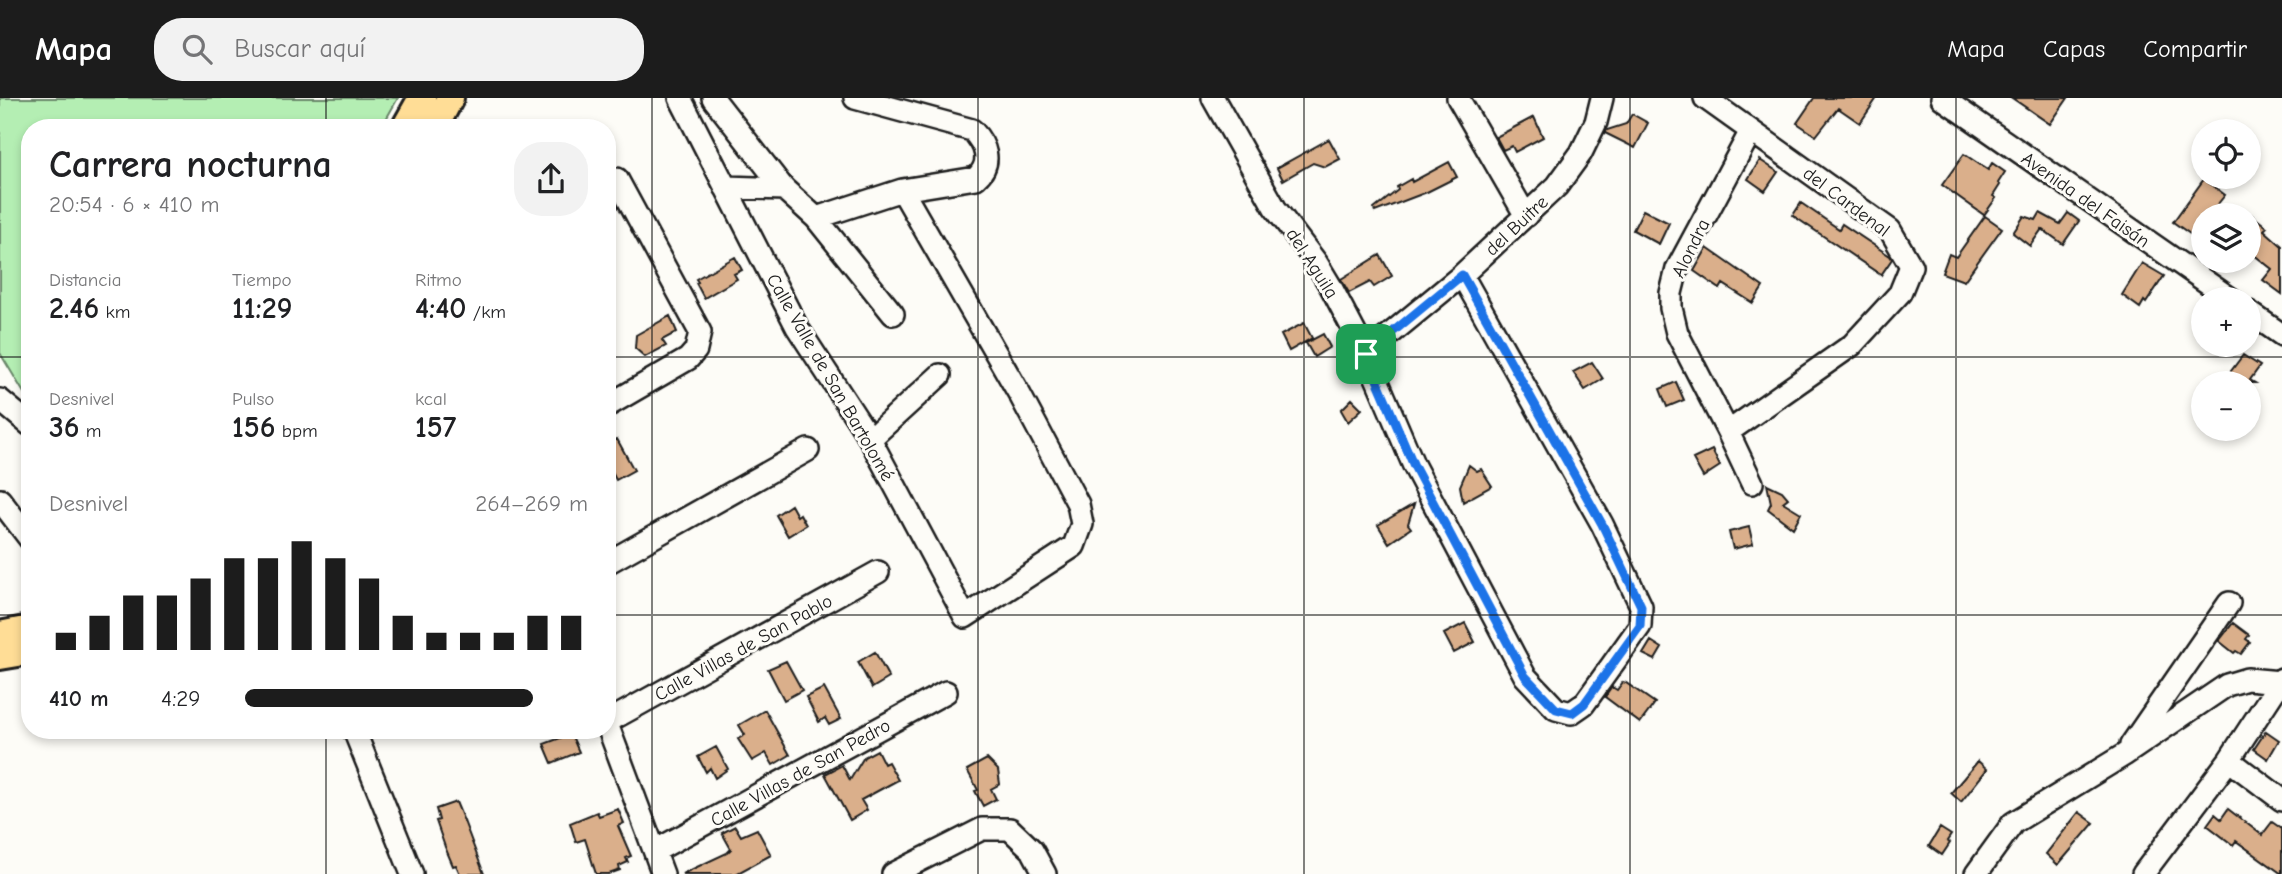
<!DOCTYPE html>
<html lang="es">
<meta charset="utf-8">
<style>
:root{--surface:#fff;--page:#f2f2f2;--text:#202124;--muted:#757577;--accent:#1c1c1c}
body{margin:0;font-family:"Comic Neue",sans-serif;background:var(--page);color:var(--text);height:100vh;display:flex;flex-direction:column;font-size:26px;white-space:nowrap}
*{box-sizing:border-box;margin:0}
p{font-size:23px;color:var(--muted)}
.icon{flex:none;width:38px;height:38px;fill:none;stroke:currentColor;stroke-width:2;stroke-linecap:round;stroke-linejoin:round}
.map{position:relative;flex:1;overflow:hidden}
.panel{position:absolute;left:21px;top:21px;width:595px;height:620px;display:flex;flex-direction:column;background:var(--surface);border-radius:28px;box-shadow:0 4px 10px #0003}
.panel>*{flex:none}
.fabs{position:absolute;left:2191px;top:21px;display:grid;gap:14px}
.fabs a{display:grid;place-items:center;width:70px;height:70px;border-radius:50%;background:var(--surface);box-shadow:0 4px 10px #0003;font-size:35px}
.pin{position:absolute;display:grid;place-items:center;width:60px;height:60px;color:#fff;margin:-30px;border-radius:14px;box-shadow:0 4px 10px #0006}
.round{display:grid;place-items:center;flex:none;width:74px;height:74px;border-radius:28px;background:var(--page)}
.overview{display:flex;align-items:center;justify-content:space-between;height:119px;padding:0 28px}
h1{font-size:38px;font-weight:700;line-height:52px}
.stats{display:grid;grid-template-columns:repeat(3,1fr);gap:10px;height:119px;padding:7px 28px}
.stats div{display:grid;align-content:center}
.stats b{font-size:30px;font-weight:700}
.stats small{font-size:19px;font-weight:400}
.stats p{font-size:19px}
.chart{height:196px;padding:14px 28px}
.chart p{display:flex;justify-content:space-between}
.chart svg{width:100%;height:126px;margin-top:7px;stroke:var(--accent);stroke-width:6}
ul{padding:0 28px;list-style:none;font-size:23px}
li{display:grid;grid-template-columns:112px 84px 1fr;align-items:center;height:52px}
li i{height:18px;border-radius:9px;background:var(--accent)}
header{display:flex;align-items:center;gap:42px;box-sizing:border-box;height:98px;padding:0 35px;background:var(--accent);color:#fff}
header strong{font-size:33px}
nav{display:flex;gap:38px;margin-inline-start:auto;font-size:24px}
.search{width:490px;height:63px;background:var(--page);display:flex;align-items:center;gap:18px;box-sizing:border-box;padding:0 24px;border-radius:28px;color:var(--muted);font-size:26px}
.map>svg:first-child{display:block}
</style>
<header>
<strong>Mapa</strong>
<div class="search"><svg class="icon" aria-label="search" viewBox="0 0 24 24"><circle cx="10" cy="10" r="6"/><path d="M15 15l6 6"/></svg>Buscar aquí</div>
<nav><a>Mapa</a><a>Capas</a><a>Compartir</a></nav>
</header>
<div class="map">
<svg width="2282" height="776" viewBox="0 0 2282 776">
<rect width="100%" height="100%" fill="#fdfcf7"/>
<filter id="ink" filterUnits="userSpaceOnUse"><feTurbulence type="fractalNoise" baseFrequency=".0143" numOctaves="2"/><feDisplacementMap in="SourceGraphic" scale="14" xChannelSelector="R" yChannelSelector="G"/><feConvolveMatrix kernelMatrix="1 2 1 2 8 2 1 2 1" color-interpolation-filters="sRGB"/></filter>
<g filter="url(#ink)">
<path fill="#b4eeb3" stroke="#688568" stroke-width="2" d="M0,0H398L381,30H30V305L0,255Z"/>
<path fill="#daaf8b" stroke="#1c1c1c" stroke-width="2" d="M1814,0H1877L1860,25L1838,10L1816,38L1797,25Z
M2012,0H2068L2050,26Z
M1632,16L1648,25L1635,50L1605,35L1607,32L1626,26Z
M1534,19L1543,39L1515,54L1512,48L1503,52L1496,39Z
M1329,41L1340,61L1325,69L1313,65L1283,82L1277,70Z
M1964,56L1988,72L1992,65L2005,74L1998,85L2000,87L1993,98L1996,100L1984,117L1942,87Z
M1760,62L1778,74L1765,93L1748,81Z
M1449,64L1457,79L1427,94L1375,114L1374,111L1398,92L1397,89L1411,81L1412,84Z
M2204,81L2225,97L2209,117H2203V145L2173,124Z
M1801,105L1839,131L1842,126L1890,158L1892,161L1881,177L1795,119L1793,117Z
M1643,112L1669,125L1659,146L1633,132Z
M2040,115L2060,126L2068,115L2079,123L2063,146L2042,131L2030,148L2013,135L2024,118L2036,122Z
M2249,115L2267,129L2264,132L2282,148V196L2263,182L2272,171L2249,153Z
M1985,118L2002,130L1964,183L1942,175L1949,156L1956,159Z
M1707,150L1763,189L1753,205L1723,186L1720,191L1694,173Z
M1380,157L1392,178L1374,189L1370,184L1349,195L1341,181Z
M735,159L742,172L734,176L737,181L704,200L696,185L698,184L696,181Z
M2142,165L2164,178L2146,205L2144,203L2140,210L2122,197Z
M670,218L677,234L662,242L666,248L645,259L635,250L636,237Z
M1304,225L1312,240L1289,253L1281,237Z
M1323,236L1330,249L1314,259L1306,245Z
M2243,257L2260,268L2250,282L2255,285H2222Z
M1592,264L1603,281L1585,292L1573,274Z
M1676,284L1684,302L1667,309L1660,291Z
M1352,301L1362,311L1348,324L1341,312Z
M617,341L634,372L616,382L607,365V347Z
M1712,352L1720,368L1703,379L1693,361Z
M1469,367L1477,373L1481,371L1492,388L1463,404L1460,388Z
M1767,386L1782,393L1788,400L1783,404L1801,415L1793,430L1768,411L1771,405Z
M1414,406L1408,426L1411,430L1389,445L1378,427Z
M791,407L797,418L800,416L806,427L788,438L776,417Z
M1749,429L1753,446L1733,451L1729,434Z
M1465,525L1475,544L1454,555L1444,536Z
M2233,525L2249,537L2246,541L2250,544L2241,556L2236,553L2234,555L2219,543Z
M1651,543L1662,550L1655,562L1643,556Z
M875,554L889,580L872,590L858,564Z
M786,563L802,592L784,602L768,571Z
M1623,584L1626,585L1655,605L1640,625L1605,599L1612,589L1617,592Z
M824,590L841,621L829,627L825,620L819,624L806,599Z
M765,612L790,657L773,667L766,655L752,663L738,641L745,637L739,627Z
M2266,633L2279,642L2268,661L2254,651Z
M571,636L579,654L552,665L544,646Z
M716,649L728,671L715,680L710,670L706,674L698,659Z
M877,652L884,666L888,664L898,682L861,702L867,712L850,722L825,676L842,667L850,682L864,659Z
M987,661L998,672L1000,686L991,691L996,701L983,708L975,693L978,692L967,672Z
M1978,663L1987,671L1961,704L1951,695Z
M456,704L464,723L484,776H460L456,767L453,768L445,749L436,723L439,722L436,711Z
M618,711L624,725L618,728L631,758L626,760L628,764L619,768L620,772L609,776H596L585,741L576,744L570,725L597,714L599,718Z
M2228,711L2262,737L2272,724L2282,731V776L2236,743L2233,747L2207,727L2215,716L2221,721Z
M2079,714L2094,725L2058,767L2046,756Z
M735,728L741,738L757,731L771,757L736,776H682L727,755L731,751L722,735Z
M1940,730L1951,737L1947,743L1950,745L1942,757L1929,748Z"/>
<g fill="none" stroke-linecap="round" stroke-linejoin="round">
<defs>
<path id="minor" d="M680,0L797,229L870,341L965,519L1074,448L1082,426L1078,406L1020,297L902,92L816,120
M713,0L784,91
M855,0L972,32C986,47 993,65 976,80L902,92
M1213,0L1275,110L1316,164L1331,189L1366,256L1414,368L1525,578L1556,611L1571,615L1584,606L1640,528L1641,508L1602,426L1462,177
M1458,0L1526,118
M1705,0L1890,132L1911,168L1900,195L1852,247L1728,334
M1942,0L2231,201
M1751,33L1677,171L1671,195V210L1677,235L1728,334L1752,385
M725,89L784,91L816,120L893,216
M2249,214L2282,237
M1366,256L1462,177L1557,88L1581,55L1596,24L1602,0
M0,302L30,327
M607,308L688,261L696,252L700,234L617,81
M870,341L940,277
M0,402L30,441
M607,465L808,352
M607,624L878,474
M607,626L663,776
M354,632L412,776
M2131,647L2229,505
M2229,662L2282,702
M655,753L946,594
M893,776L982,731H1010L1032,752L1045,776
M1976,776L2013,725L2124,657L2227,587L2247,581L2280,584
M2143,776L2229,662L2282,581"/>
<path id="major" d="M405,30L422,0
M434,30L450,0
M0,537L30,531
M0,558L30,553"/>
</defs>
<use href="#minor" stroke="#1c1c1c" stroke-width="26"/>
<use href="#major" stroke="#1c1c1c" stroke-width="32"/>
<use href="#minor" stroke="#fdfcf7" stroke-width="21"/>
<use href="#major" stroke="#ffdd96" stroke-width="26"/>
</g>
</g>
<g fill="none" stroke-linecap="round" stroke-linejoin="round" filter="url(#ink)">
<defs>
<path id="route" d="M1462,177L1602,426L1641,508L1640,528L1584,606L1572,615L1556,611L1525,578L1414,368L1366,256Z"/>
</defs>
<use href="#route" stroke="#fff" stroke-width="14"/>
<use href="#route" stroke="#1a73e8" stroke-width="9"/>
</g>
<path fill="none" stroke="#1c1c1c" stroke-width="2" stroke-opacity="0.55" d="M326,0V30M652,0V776M978,0V776M1304,0V776M1630,0V776M1956,0V776M0,259H30M607,259H2282M0,517H30M607,517H2282M326,632V776"/>
<g text-anchor="middle" stroke-width="6" stroke-linejoin="round" paint-order="stroke">
<g font-size="19" fill="#1c1c1c" stroke="#fdfcf7">
<text transform="translate(2086 101) rotate(35)" y="7">Avenida del Faisán</text>
<text transform="translate(1847 103) rotate(37)" y="7">del Cardenal</text>
<text transform="translate(1516 127) rotate(-43)" y="7">del Buitre</text>
<text transform="translate(1690 150) rotate(-64)" y="7">Alondra</text>
<text transform="translate(1313 165) rotate(57)" y="7">del Aguila</text>
<text transform="translate(831 279) rotate(60)" y="7">Calle Valle de San Bartolomé</text>
<text transform="translate(743 549) rotate(-29)" y="7">Calle Villas de San Pablo</text>
<text transform="translate(800 674) rotate(-29)" y="7">Calle Villas de San Pedro</text>
</g>
</g>
</svg>
<div class="fabs">
<a><svg class="icon" aria-label="locate" viewBox="0 0 24 24"><circle cx="12" cy="12" r="6"/><path d="M12 2v4M12 18v4M2 12h4M18 12h4"/></svg></a>
<a><svg class="icon" aria-label="layers" viewBox="0 0 24 24"><path d="M12 4l9 5-9 5-9-5zM3 14l9 5 9-5"/></svg></a>
<a>+</a>
<a>−</a>
</div>
<div class="pin" style="left:1366px;top:256px;background:#1e9e55"><svg class="icon" aria-label="arrive" viewBox="0 0 24 24"><path d="M6 21V4h12l-3 4 3 4H6"/></svg></div>
<section class="panel">
<div class="overview"><div><h1>Carrera nocturna</h1><p>20:54 · 6 × 410 m</p></div><a class="round"><svg class="icon" aria-label="share" viewBox="0 0 24 24"><path d="M12 15V3M7 8l5-5 5 5M5 13v7h14v-7"/></svg></a></div>
<div class="stats">
<div><p>Distancia</p><b>2.46<small> km</small></b></div>
<div><p>Tiempo</p><b>11:29</b></div>
<div><p>Ritmo</p><b>4:40<small> /km</small></b></div>
</div>
<div class="stats">
<div><p>Desnivel</p><b>36<small> m</small></b></div>
<div><p>Pulso</p><b>156<small> bpm</small></b></div>
<div><p>kcal</p><b>157</b></div>
</div>
<div class="chart"><p><span>Desnivel</span>264–269 m</p>
<svg viewBox="0 0 160 44" preserveAspectRatio="none"><path d="M5 44V38M15 44V32M25 44V25M35 44V25M45 44V19M55 44V12M65 44V12M75 44V6M85 44V12M95 44V19M105 44V32M115 44V38M125 44V38M135 44V38M145 44V32M155 44V32"/></svg>
</div>
<ul>
<li><b>410 m</b>4:29<i style="width:84%"></i></li>
</ul>
</section>
</div>
